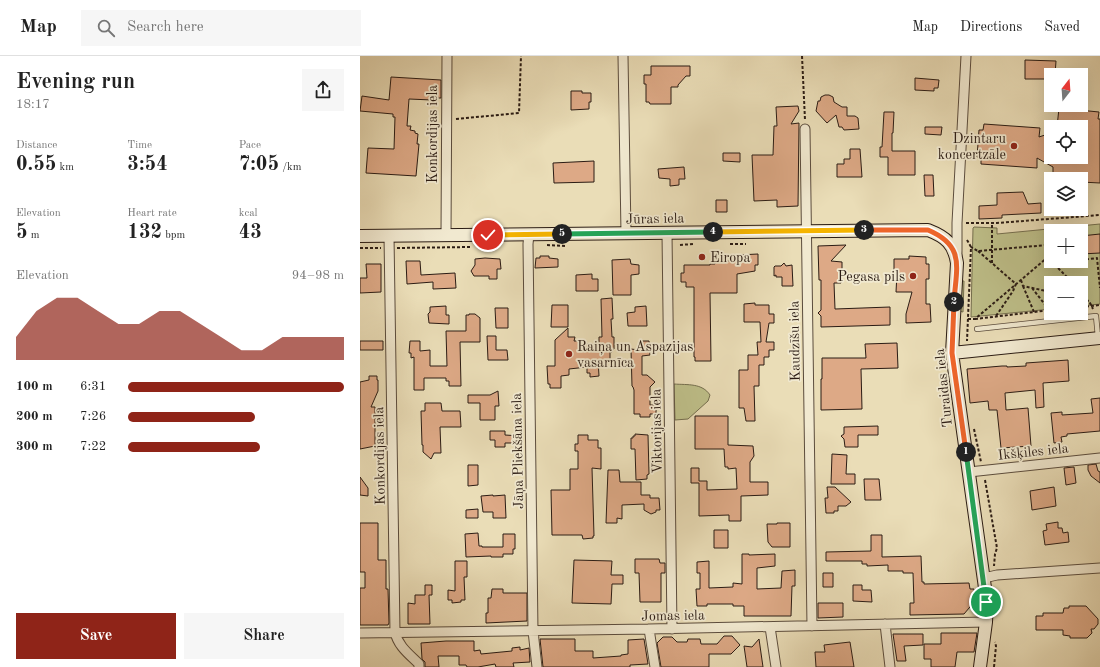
<!DOCTYPE html>
<meta charset="utf-8">
<style>
:root{--surface:#fff;--page:#f6f6f6;--text:#222;--muted:#767676;--line:#e0e0e0;--accent:#8f2418}
body{margin:0;font-family:"Old Standard TT",serif;background:var(--page);color:var(--text);height:100vh;display:flex;flex-direction:column;font-size:15px;white-space:nowrap}
*{box-sizing:border-box;margin:0}
p{font-size:13px;color:var(--muted)}
.icon{flex:none;width:22px;height:22px;fill:none;stroke:currentColor;stroke-width:2;stroke-linecap:round;stroke-linejoin:round}
.map{position:relative;flex:1;overflow:hidden}
.side{display:flex;flex-direction:column;background:var(--surface);width:360px}
.side>*{flex:none}
.needle{width:26px;rotate:17deg}
.fabs{position:absolute;left:684px;top:12px;display:grid;gap:8px}
.fabs a{display:grid;place-items:center;width:44px;height:44px;border-radius:0px;background:var(--surface);box-shadow:0 4px 16px #0002;font-size:20px}
.pin{position:absolute;display:grid;place-items:center;width:34px;height:34px;color:#fff;margin:-17px;border:2px solid #fff;border-radius:50%;box-shadow:0 1px 4px #0007}
.km{position:absolute;width:20px;height:20px;margin:-10px;border-radius:50%;background:#222;color:#fff;font-size:11px;line-height:20px;text-align:center}
.round{display:grid;place-items:center;flex:none;width:42px;height:42px;border-radius:0px;background:var(--page)}
.overview{display:flex;align-items:center;justify-content:space-between;height:68px;padding:0 16px}
h1{font-size:22px;font-weight:800;line-height:30px}
.figures{display:grid;grid-template-columns:repeat(3,1fr);gap:6px;height:68px;padding:4px 16px}
.figures div{display:grid;align-content:center}
.figures b{font-size:20px;font-weight:800}
.figures small{font-size:11px;font-weight:400}
.figures p{font-size:11px}
.chart{height:112px;padding:8px 16px}
.chart p{display:flex;justify-content:space-between}
.chart svg{width:100%;height:72px;margin-top:4px;fill:var(--accent);opacity:.7}
.primary-button{display:flex;gap:8px;margin-top:auto;padding:8px 16px}
.primary-button a{flex:1;height:46px;border-radius:0px;background:var(--accent);color:#fff;font-size:16px;font-weight:800;line-height:46px;text-align:center}
.primary-button a+a{background:var(--page);color:var(--text)}
ul{padding:0 16px;list-style:none;font-size:13px}
li{display:grid;grid-template-columns:64px 48px 1fr;align-items:center;height:30px}
li i{height:10px;border-radius:5px;background:var(--accent)}
header{display:flex;align-items:center;gap:24px;box-sizing:border-box;height:56px;padding:0 20px;background:var(--surface);border-bottom:1px solid var(--line)}
header strong{font-size:19px}
nav{display:flex;gap:22px;margin-inline-start:auto;font-size:14px}
.search{width:280px;height:36px;background:var(--page);display:flex;align-items:center;gap:10px;box-sizing:border-box;padding:0 14px;border-radius:0px;color:var(--muted);font-size:15px}
main{display:flex;flex:1;min-height:0}
.map>svg:first-child{display:block}
</style>
<header>
<strong>Map</strong>
<div class="search"><svg class="icon" aria-label="search" viewBox="0 0 24 24"><circle cx="10" cy="10" r="6"/><path d="M15 15l6 6"/></svg>Search here</div>
<nav><a>Map</a><a>Directions</a><a>Saved</a></nav>
</header>
<main>
<section class="side">
<div class="overview"><div><h1>Evening run</h1><p>18:17</p></div><a class="round"><svg class="icon" aria-label="share" viewBox="0 0 24 24"><path d="M12 15V3M7 8l5-5 5 5M5 13v7h14v-7"/></svg></a></div>
<div class="figures">
<div><p>Distance</p><b>0.55<small> km</small></b></div>
<div><p>Time</p><b>3:54</b></div>
<div><p>Pace</p><b>7:05<small> /km</small></b></div>
</div>
<div class="figures">
<div><p>Elevation</p><b>5<small> m</small></b></div>
<div><p>Heart rate</p><b>132<small> bpm</small></b></div>
<div><p>kcal</p><b>43</b></div>
</div>
<div class="chart"><p><span>Elevation</span>94–98 m</p>
<svg viewBox="0 0 160 44" preserveAspectRatio="none"><path d="M0 44V30L10 14L20 6L30 6L40 14L50 22L60 22L70 14L80 14L90 22L100 30L110 38L120 38L130 30L140 30L150 30L160 30V44z"/></svg>
</div>
<ul>
<li><b>100 m</b>6:31<i style="width:100%"></i></li>
<li><b>200 m</b>7:26<i style="width:59%"></i></li>
<li><b>300 m</b>7:22<i style="width:61%"></i></li>
</ul>
<div class="primary-button"><a>Save</a><a>Share</a></div>
</section>
<div class="map">
<svg width="740" height="611" viewBox="0 0 740 611">
<rect width="100%" height="100%" fill="#eaddb7"/>
<filter id="stains"><feTurbulence type="fractalNoise" baseFrequency=".005" numOctaves="4"/><feColorMatrix values="0 0 0 0 .2 0 0 0 0 .09 0 0 0 0 .02 0 0 0 .5 -.17"/></filter>
<radialGradient id="worn" r=".72"><stop offset=".6" stop-color="#630" stop-opacity="0"/><stop offset="1" stop-color="#630" stop-opacity=".3"/></radialGradient>
<path fill="#bebf89" stroke="#746e4e" fill-rule="evenodd" d="M740,168V248L721,250V227H691V253L611,261L613,172L614,171L637,172V178ZM691,175H721V205H691Z
M600,225H604L603,256L599,255Z
M314,328C328,329 342,327 350,339L348,345L328,363L315,364Z"/>
<path fill="#dda986" stroke="#2b1c14" d="M665,4L696,5L695,19H691V23H665Z
M291,10H330V20H326L318,29V31H311V48H290L289,46H286V28H284V19H291Z
M31,21L81,24V42H72V44L49,43L47,70H51L50,74L55,75V77L58,78L57,88H59L56,120L6,117L8,92L34,93L35,61H33V58L0,55L2,40L29,44Z
M555,22L579,24L578,32H574V35L555,34Z
M211,35H222V37H231V46H229V53L211,54Z
M465,39H469L473,41L474,46L482,51H487V60H495L498,62L499,73L484,74L482,71H479L476,59L467,67L456,55L458,45H460L461,41Z
M438,50L439,55L431,68L439,67L438,150L417,151V144L394,145L392,99H413L414,70H417L416,51Z
M699,52L739,56L738,63H740V127L721,126V123H697L693,117V111L677,102V112L621,108V101H617L619,74H623L624,68L680,72L679,81L691,77V101H721V71H697Z
M524,56H534L533,77H532V95H555V119H528V101H520V91H522Z
M565,71H582L581,79L565,78Z
M490,93H500L502,121H477V108H484V103H490Z
M363,97H380V106L363,105Z
M234,105V126L194,127L193,107Z
M324,111L325,123H319V129L310,130V123L299,122L298,113Z
M564,119H573L574,140H565Z
M663,136L668,148L681,147V157L642,159V162L619,163V150L637,149V137Z
M356,144H367V156H356Z
M740,178V197L721,198V180Z
M486,189L471,205L482,206V220H481V227H474L475,253L530,251V269L461,271V260L458,257L461,254V224H459L458,190Z
M398,198V209H395V215L377,218V237H350L351,305H335V301H334V231H326V226H321V217H324V209H350V208H355V205H378V199Z
M180,200H189V202L198,203V211L175,212L176,202H180Z
M549,200L566,201V208H569V223H566V248H570L571,266L546,267V258L552,236H536L537,217L534,218V203H549Z
M125,202L140,203L141,213H137V223H129V220H114L111,215L115,209V203Z
M270,203L271,208L279,209V218L271,219V239H253L252,204Z
M46,205H60L61,219L95,217L96,232L73,233V226L47,228Z
M424,207L426,210L432,209L433,230H422V221H416V219L414,220V211L415,210H421Z
M6,208H21V236L0,237V222H7Z
M232,218V223H238V235H216V219Z
M252,242L253,263H251L252,281H254V293H252V296H250V304H238L239,320L230,321V317H227V311L209,313V319L201,320V332H190V328H188L187,310H195V284L208,272V281H215L214,285H219V288H239V281H242L241,243Z
M395,247V249H409V258H414V267H409L406,286H414V294H409V301H404V309H399V330H394L395,365H386L384,352H379V314H388V299H398L397,286H401L400,266H384V248Z
M192,249H208V271H191Z
M86,250V259H89V268L69,267L68,258L70,256V251Z
M286,250L287,270H268L267,257L275,256V251Z
M135,252H148V272H136Z
M109,258H115L120,262V286H100L101,330H89V325H86V322H64V334H54V301L51,302V297H49L50,285H60V295L70,294V310H87L86,275H106V259H109Z
M127,280H136V294H147L148,304H128Z
M0,285H23V294H0Z
M279,285H289L290,299L282,300V319H287L295,326L290,331V349H296V358H290V361H280V358H274V334L273,331L272,330L271,293L279,294Z
M537,287L538,312L501,313L502,353L461,354V323H462V302H506L505,288Z
M708,304L709,325L683,327L684,351L676,352L675,334L645,337L646,354L668,352L671,390L641,392L637,354H629L628,345L610,347L607,313L642,310H647V311L666,310V307Z
M9,320H17V324H18V335L11,351H15V390L0,393V326L9,324Z
M138,335L139,350H135V364H120V347H108V339H130Z
M740,342V375L707,378V380L701,381L702,386L694,387L691,357L702,356V359L733,357L731,343Z
M65,347H81L82,355H100L101,371H80L81,397H74L71,403L63,396V389H62L61,355H65Z
M335,360H368V389L393,390L394,400L390,406V426H408V439L381,440V465H369V459L339,460V427H331V412H339V425H347V434L377,433L376,412L368,413V411H365L364,393H335Z
M518,370V379H498V391H485L484,383L481,380L484,378V371Z
M130,375H145V379L161,380V387H145V391H135V384H130Z
M275,378L288,379L289,418L287,419V423L276,424L275,393H271V382H273V380H275Z
M218,379H228V384H238V392H241V413L232,412L234,480H233V482L223,483L222,479H192L191,434H210V413H218V395H215V388H218Z
M472,398L487,399L486,418H495V428H471Z
M736,408L738,415L740,416V427L731,420L728,414V409Z
M108,409H118V429L108,430Z
M714,411L716,427L706,429L704,412Z
M248,414H259L260,426H281V439H290V442H299L300,454H296V456L291,458L284,454V448L262,449V463L257,462V467H246Z
M0,421L8,432V440L0,439Z
M504,423H519L521,444H505Z
M467,431H475L491,446L486,450H478V455H474V457H466L465,442H468Z
M694,431L696,450L672,454L670,435Z
M133,439V440L145,439L146,462H133V456H123L121,440Z
M118,453V462H106V454Z
M698,466V472H702L703,477L708,476L709,486L685,489L683,475L687,474L686,468Z
M0,467H18V504H26V533H28L29,567L28,569H0V532H5V516H0Z
M417,467H430V491H412L408,486L407,468H417Z
M354,474H368V492H354Z
M118,477L119,490H122V491H143V478H155V493H153V498H143V501H131V500L106,501L105,478Z
M511,479H522V501L561,500L562,526H564V528L609,527L610,533H614L615,545L604,558L550,559V547H554L553,517H543V515H528V509L507,510V508H502V505H466V496L511,495Z
M382,498H389V499L415,498V510L397,512V533L421,532L422,515L435,514V530H432L431,560H384V550H373V548H347V550H337L336,533H340V517H337V506L349,505V532L373,531V527L382,528Z
M275,503H299L300,507H305V517H301V546H280L279,517H275Z
M214,504L252,505L251,519H263V528H252L251,548L212,547Z
M95,505H107V521H104L105,544H101V546L92,547V544H88V534L95,535Z
M463,517H473V531H463Z
M65,529H72V539H69L70,568H48V547L55,548V539H65Z
M493,529H502V534H511L512,546L493,545Z
M132,533H143V537H167V565L126,567V557H128V542H131Z
M458,547H483V561L458,562Z
M709,550H726L738,563V568L734,573H731L732,577L727,582H710V580L703,579V574H676V560H683V557H703L704,552H709Z
M581,577H617L614,596H597L595,611H571V603H564V588H581Z
M533,578H563V589L544,590L546,605H537Z
M364,580H372L380,589L371,598H349V611H301L297,587L303,581H312L317,586H327L328,583H340L341,588H357Z
M180,583H215V595H233V602L261,600V599L268,598V584L284,583L288,608L270,609V611H183Z
M399,583L403,611H387L384,590L392,591Z
M86,585H114V595L120,594L121,598L152,595V592L160,591V594L169,592L170,606L153,607L154,611H136L135,608L118,611H107L106,609H99V600H78L79,611H65V606L62,603L61,587Z
M490,586L494,611H456L455,596H465L464,589Z"/>
<g fill="none" stroke-linecap="round" stroke-linejoin="round">
<defs>
<path id="lane" d="M617,273L736,260L738,281"/>
<path id="street" d="M263,0L266,177
M445,73L452,570
M307,177L312,573
M169,178L168,188L173,575L177,611
M86,179L87,0
M29,180L35,576C38,590 49,598 59,608V611
M597,199V167L606,0
M609,416L740,402
M624,522L637,519L740,512
M525,568L530,611
M410,571L416,611
M289,573L295,611
M0,577L289,573L626,566"/>
<path id="secondary" d="M0,180L568,174C586,181 594,188 597,207L592,297L627,546L626,566L620,611
M592,297L740,282"/>
</defs>
<use href="#lane" stroke="#5b4c3d" stroke-width="6"/>
<use href="#street" stroke="#5b4c3d" stroke-width="11"/>
<use href="#secondary" stroke="#2b1c14" stroke-width="14"/>
<path stroke="#2b1c14" stroke-width="2" stroke-dasharray="3 2" stroke-linecap="butt" d="M442,0L445,64
M96,63L159,57L161,0
M606,167H637L740,159
M685,173L687,189L691,188
M607,184L611,191L607,285
M370,188H386
M187,189L206,190
M320,189L333,188
M0,192H21
M37,192L111,191
M618,195L656,228L653,235L636,260
M721,204L737,202L740,232
M691,205L713,227
M693,206L707,205
M632,207V167
M661,224L663,230L691,236
M663,230L674,256
M672,232L690,255
M721,235L728,245
M721,243L729,245L733,253
M721,251L740,249
M608,263H615L688,201L687,189L618,195L611,191
M615,263L691,254
M614,373L621,406
M625,424L637,492L635,498L634,510
M634,611L636,590L635,586"/>
<use href="#lane" stroke="#f1e9d0" stroke-width="4.5"/>
<use href="#street" stroke="#f1e9d0" stroke-width="9"/>
<use href="#secondary" stroke="#f1e9d0" stroke-width="12"/>
</g>
<g fill="none" stroke-linecap="round" stroke-linejoin="round">
<defs>
<path id="split-1" d="M606,396L626,546"/>
<path id="split-2" d="M594,246L592,297L606,396"/>
<path id="split-3" d="M504,174H568C606,190 596,212 594,246"/>
<path id="split-4" d="M353,176L504,174"/>
<path id="split-5" d="M202,178L353,176"/>
<path id="split-6" d="M128,179L202,178"/>
</defs>
<use href="#split-1" stroke="#fff" stroke-width="8"/>
<use href="#split-2" stroke="#fff" stroke-width="8"/>
<use href="#split-3" stroke="#fff" stroke-width="8"/>
<use href="#split-4" stroke="#fff" stroke-width="8"/>
<use href="#split-5" stroke="#fff" stroke-width="8"/>
<use href="#split-6" stroke="#fff" stroke-width="8"/>
<use href="#split-1" stroke="#22a559" stroke-width="5"/>
<use href="#split-2" stroke="#f0652b" stroke-width="5"/>
<use href="#split-3" stroke="#f0652b" stroke-width="5"/>
<use href="#split-4" stroke="#f5b400" stroke-width="5"/>
<use href="#split-5" stroke="#22a559" stroke-width="5"/>
<use href="#split-6" stroke="#f5b400" stroke-width="5"/>
</g>
<g fill="#8f2418" stroke="#f1e9d0" stroke-width="1.5">
<circle cx="654" cy="90" r="4"/>
<circle cx="342" cy="201" r="4"/>
<circle cx="553" cy="220" r="4"/>
<circle cx="209" cy="298" r="4"/>
</g>
<g text-anchor="middle" stroke-width="3.5" stroke-linejoin="round" paint-order="stroke">
<g font-size="14" fill="#2b1c14" stroke="#f1e9d0">
<text transform="translate(72 78) rotate(-90)" y="5">Konkordijas iela</text>
<text transform="translate(295 162) rotate(-1)" y="5">Jūras iela</text>
<text transform="translate(434 285) rotate(-91)" y="5">Kaudzīšu iela</text>
<text transform="translate(583 332) rotate(-96)" y="5">Turaidas iela</text>
<text transform="translate(296 375) rotate(-91)" y="5">Viktorijas iela</text>
<text transform="translate(157 395) rotate(-91)" y="5">Jāņa Pliekšāna iela</text>
<text transform="translate(673 395) rotate(-6)" y="5">Ikšķiles iela</text>
<text transform="translate(19 400) rotate(-91)" y="5">Konkordijas iela</text>
<text transform="translate(313 559) rotate(-1)" y="5">Jomas iela</text>
</g>
<g font-size="14" fill="#2b1c14" stroke="#f1e9d0" text-anchor="end">
<text x="646" y="87">Dzintaru<tspan x="646" dy="16">koncertzāle</tspan></text>
<text x="350" y="206" text-anchor="start">Eiropa</text>
<text x="545" y="225">Pegasa pils</text>
<text x="217" y="295" text-anchor="start">Raiņa un Aspazijas<tspan x="217" dy="16">vasarnīca</tspan></text>
</g>
</g>
<rect width="100%" height="100%" filter="url(#stains)"/>
<rect width="100%" height="100%" fill="url(#worn)"/>
</svg>
<div class="fabs">
<a><svg class="needle" viewBox="-14 -14 28 28"><path d="M0-13l5 13h-10z" fill="#e53935"/><path d="M0 13l5-13h-10z" fill="#767676"/></svg></a>
<a><svg class="icon" aria-label="locate" viewBox="0 0 24 24"><circle cx="12" cy="12" r="6"/><path d="M12 2v4M12 18v4M2 12h4M18 12h4"/></svg></a>
<a><svg class="icon" aria-label="layers" viewBox="0 0 24 24"><path d="M12 4l9 5-9 5-9-5zM3 14l9 5 9-5"/></svg></a>
<a>+</a>
<a>−</a>
</div>
<div class="pin" style="left:626px;top:546px;background:#1e9e55"><svg class="icon" aria-label="arrive" viewBox="0 0 24 24"><path d="M6 21V4h12l-3 4 3 4H6"/></svg></div>
<div class="pin" style="left:128px;top:179px;background:#d93025"><svg class="icon" aria-label="check" viewBox="0 0 24 24"><path d="M5 12l5 5 9-10"/></svg></div>
<b class="km" style="left:606px;top:396px">1</b>
<b class="km" style="left:594px;top:246px">2</b>
<b class="km" style="left:504px;top:174px">3</b>
<b class="km" style="left:353px;top:176px">4</b>
<b class="km" style="left:202px;top:178px">5</b>
</div>
</main>
